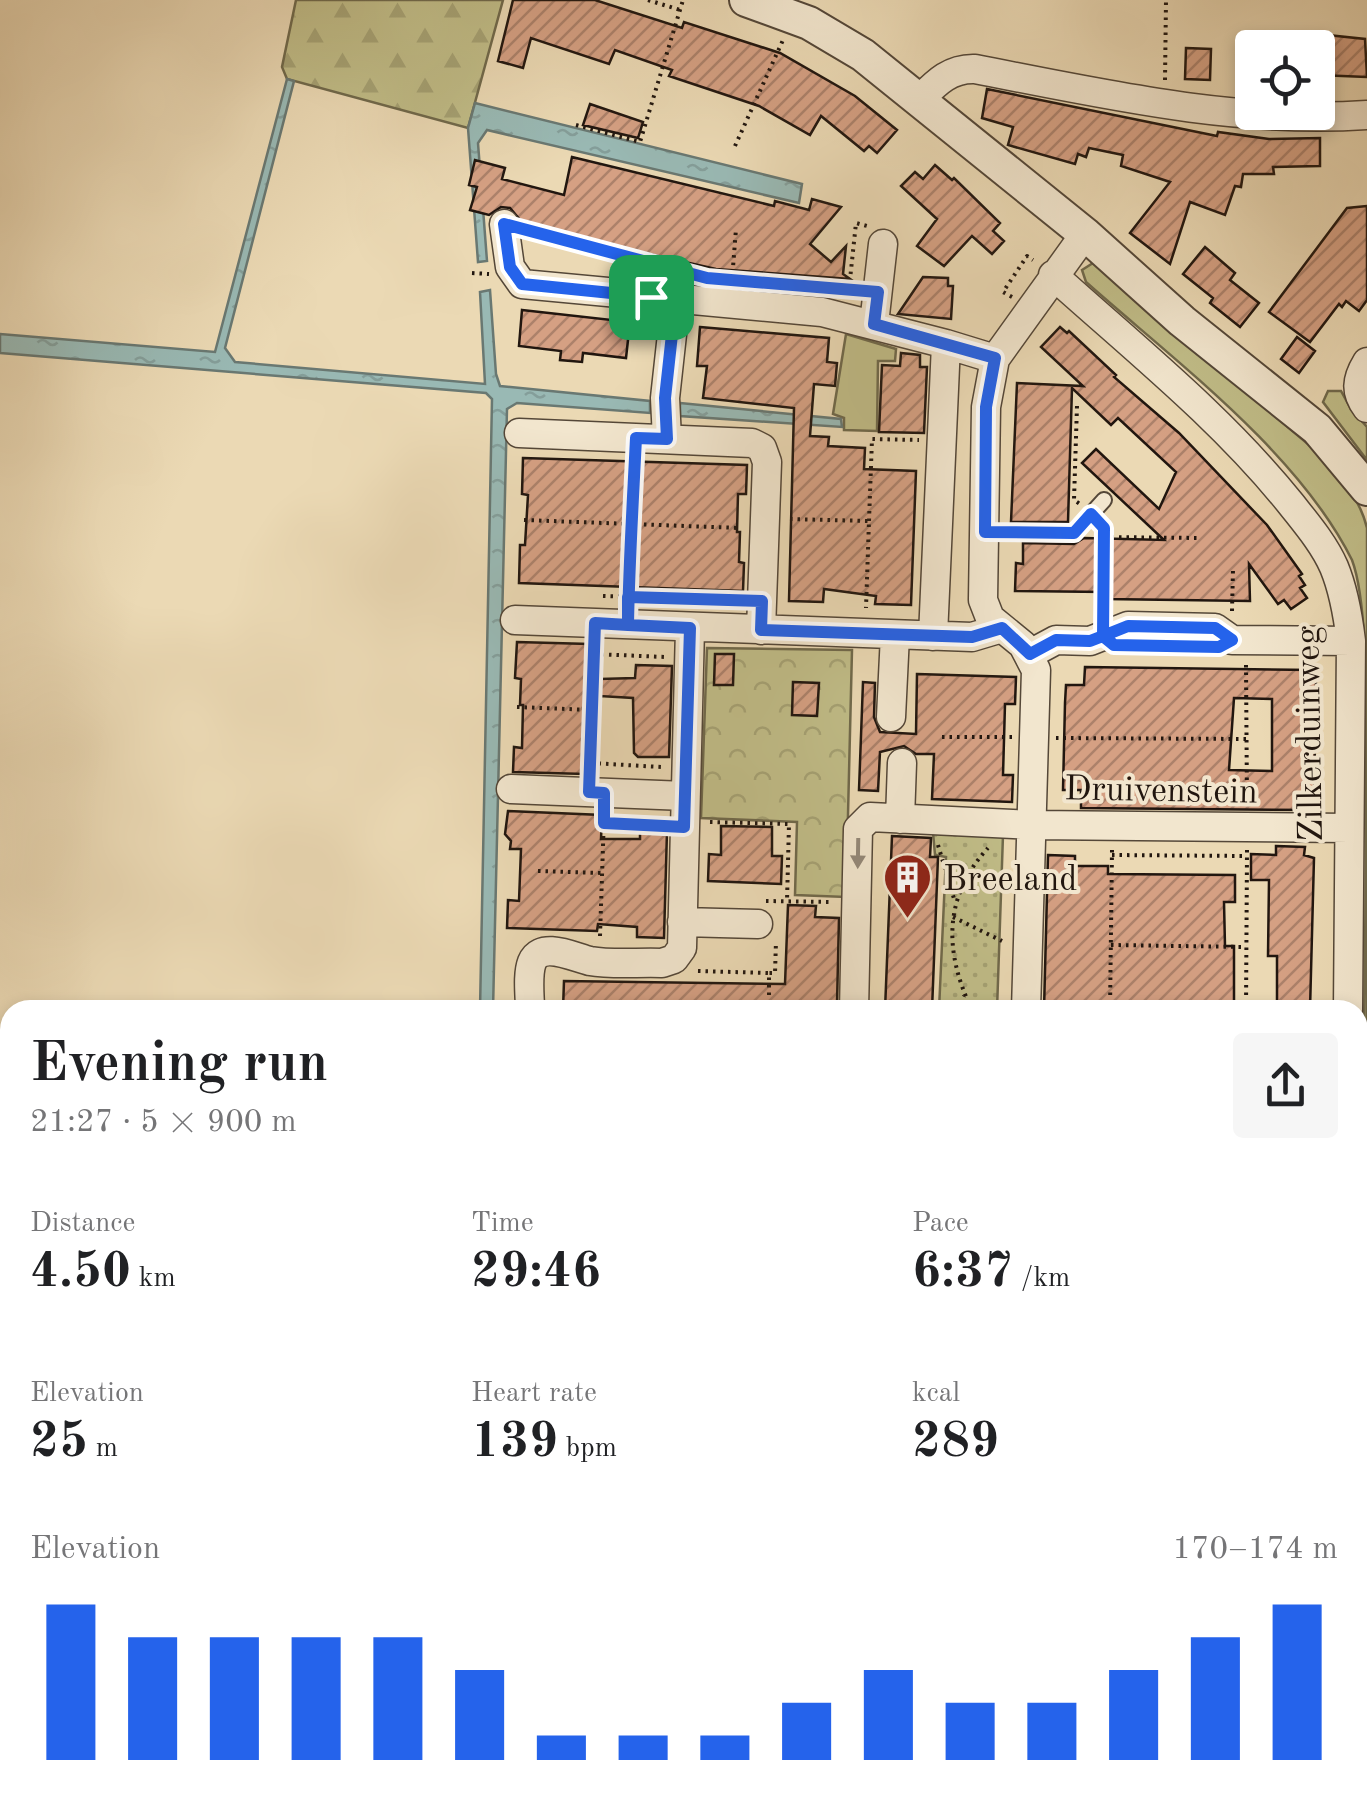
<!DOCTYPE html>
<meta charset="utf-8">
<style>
:root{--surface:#fff;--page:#f6f6f6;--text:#202124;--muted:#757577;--accent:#2563eb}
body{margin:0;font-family:"Old Standard TT",serif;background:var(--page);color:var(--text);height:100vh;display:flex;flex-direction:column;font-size:38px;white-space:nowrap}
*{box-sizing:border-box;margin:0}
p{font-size:32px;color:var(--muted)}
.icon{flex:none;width:55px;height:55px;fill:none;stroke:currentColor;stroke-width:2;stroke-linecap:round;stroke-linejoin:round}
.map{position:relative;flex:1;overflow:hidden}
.details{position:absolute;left:0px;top:1000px;width:1368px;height:812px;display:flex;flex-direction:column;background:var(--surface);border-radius:30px 30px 0 0;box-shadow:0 5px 15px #0003}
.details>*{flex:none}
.buttons{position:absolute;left:1235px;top:30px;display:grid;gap:20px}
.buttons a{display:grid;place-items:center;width:100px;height:100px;border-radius:10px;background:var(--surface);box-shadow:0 5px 15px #0003;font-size:50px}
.pin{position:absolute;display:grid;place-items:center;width:85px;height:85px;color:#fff;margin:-42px;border-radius:20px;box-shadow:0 5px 15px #0006}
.round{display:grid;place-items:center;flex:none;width:105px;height:105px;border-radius:10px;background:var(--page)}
.head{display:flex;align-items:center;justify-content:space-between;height:170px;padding:0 30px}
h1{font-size:55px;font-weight:700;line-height:75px}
.figures{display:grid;grid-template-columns:repeat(3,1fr);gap:15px;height:170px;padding:10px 30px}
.figures div{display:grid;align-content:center}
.figures b{font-size:50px;font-weight:700}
.figures small{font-size:28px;font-weight:400}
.figures p{font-size:28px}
.chart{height:280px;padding:20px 30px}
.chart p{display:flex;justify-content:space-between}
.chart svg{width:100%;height:180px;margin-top:10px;stroke:var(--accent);stroke-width:6}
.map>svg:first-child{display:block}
</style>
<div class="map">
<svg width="1367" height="1811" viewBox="0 0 1367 1811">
<defs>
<pattern id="forest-firs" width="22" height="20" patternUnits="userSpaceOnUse" patternTransform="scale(2.5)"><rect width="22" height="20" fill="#c0bc87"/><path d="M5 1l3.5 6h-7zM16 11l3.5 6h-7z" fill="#a5a173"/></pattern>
<pattern id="park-crowns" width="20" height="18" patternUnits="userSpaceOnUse" patternTransform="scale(2.5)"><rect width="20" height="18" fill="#c0bc87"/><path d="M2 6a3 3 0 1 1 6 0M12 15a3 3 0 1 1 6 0" fill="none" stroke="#a5a173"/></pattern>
<pattern id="garden-dots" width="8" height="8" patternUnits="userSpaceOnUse" patternTransform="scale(2.5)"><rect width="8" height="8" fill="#c0bc87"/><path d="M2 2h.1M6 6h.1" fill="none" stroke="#a5a173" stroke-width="1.8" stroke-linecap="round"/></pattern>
<pattern id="water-ripples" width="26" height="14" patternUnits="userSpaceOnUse" patternTransform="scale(2.5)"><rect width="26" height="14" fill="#99b9b4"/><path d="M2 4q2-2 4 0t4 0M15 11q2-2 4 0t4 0" fill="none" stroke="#849e9a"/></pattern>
<pattern id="building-hatch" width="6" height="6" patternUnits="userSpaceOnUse" patternTransform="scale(2.5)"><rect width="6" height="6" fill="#d5a083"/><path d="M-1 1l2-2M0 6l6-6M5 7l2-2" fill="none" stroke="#ac816a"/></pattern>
</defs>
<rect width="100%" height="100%" fill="#ebd9b4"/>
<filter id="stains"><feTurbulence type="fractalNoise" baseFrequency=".002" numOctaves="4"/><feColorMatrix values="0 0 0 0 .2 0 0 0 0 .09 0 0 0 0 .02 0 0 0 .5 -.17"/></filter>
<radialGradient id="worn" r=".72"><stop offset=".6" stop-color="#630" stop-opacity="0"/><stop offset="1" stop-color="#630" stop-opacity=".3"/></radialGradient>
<path fill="#c0bc87" stroke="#70694b" stroke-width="2.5" d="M1093,263L1321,455C1341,476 1360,499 1367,528V1249L1361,1240C1363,1073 1367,907 1366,740C1366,694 1367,600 1352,560C1298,452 1176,362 1086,282L1082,270Z
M846,334L896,349L895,361H878L877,431L844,430V418L833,414Z
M1328,391H1341L1351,409L1367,427V460L1323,402Z
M1367,1286L1366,1544L1365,1556L1358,1549V1292Z
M10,1549V1705L0,1703V1550Z
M747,1802L788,1811H451L416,1803Z"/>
<path fill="url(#forest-firs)" stroke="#70694b" stroke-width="2.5" d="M296,0H503L468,128L287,79L282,67Z
M1358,1569L1367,1577V1769L1358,1764Z
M0,1740L10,1742V1802H244L279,1811H0Z"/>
<path fill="url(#park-crowns)" stroke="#70694b" stroke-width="2.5" d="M707,648L852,650L846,897L795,895L797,822L701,818Z
M0,1777L10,1779V1802L98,1803L130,1811H0Z"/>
<path fill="url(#garden-dots)" stroke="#70694b" stroke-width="2.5" d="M933,832L1003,835L997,1010H939L946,857L935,855Z"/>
<path fill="url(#water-ripples)" stroke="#697872" stroke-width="2.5" d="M287,79L294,81L225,348L235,362L485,384L480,292L490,290L496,374L500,386L650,401V413L517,403L507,409L493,1010H480L492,399L486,393L0,353V334L215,352Z
M475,103L802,184L799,203L487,130L478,143L487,261L478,262L468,128Z
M680,403L841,419L842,427L680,416Z"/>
<path fill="url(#building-hatch)" stroke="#21160f" stroke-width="2.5" fill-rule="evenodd" d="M513,0H595L682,28L684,22L780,53L855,96L897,130L877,153L869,146L864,151L821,116L810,135L759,106L669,76L672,70L615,50L609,64L531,38L523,68L498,61Z
M1318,34L1365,39L1367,77L1318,75Z
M1186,48L1211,49L1210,80L1185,79Z
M987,89L1217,136L1218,132L1269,139L1320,138V166L1273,167L1274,174H1243L1241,187L1235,186L1225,215L1190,202L1170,264L1130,233L1170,182L1121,166L1123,155L1089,148L1086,157L1078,154L1075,164L1008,145L1013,127L982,118Z
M590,104L643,122L638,138L583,125Z
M572,157L774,206L775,201L809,210L812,199L841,207L810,244L831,262L846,246L843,274L850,279L716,269L569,236L521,221L510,208L501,207L489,215L470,210L477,187L469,185L475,160L505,168L502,179L564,195Z
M935,165L952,180L954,178L1000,223L993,231L1004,241L992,254L972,236L944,266L917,246L937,219L901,186L915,172L923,179Z
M1367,206V300L1359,311L1346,301L1342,307L1339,304L1310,342L1269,312L1347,208Z
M1205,247L1235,273L1230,280L1259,303L1240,327L1210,303L1213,298L1183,274Z
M923,277L948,278V286H953L951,319L898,314Z
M522,310L630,322L626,358L583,353L582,362L560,360L561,351L519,346Z
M700,327L829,338L827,362L837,363L835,386L814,384L810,436L829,437L828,446L865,448L864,469L916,471L911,605L875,604L876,596L824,589L823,602L789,601L794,408L703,398L707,366H697Z
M1060,327L1067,333L1069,331L1116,375L1114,377L1179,433L1267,525L1302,574L1299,576L1305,585L1300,588L1307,598L1291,609L1284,600L1278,604L1249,564L1250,601L1106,599V592L1015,591L1016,563L1023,564V543L1074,544L1084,538L1164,540L1082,463L1096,449L1159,509L1176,472L1118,418L1111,425L1072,388L1068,522H1011L1017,383L1083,386L1041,347Z
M1297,337L1315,351L1299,373L1281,359Z
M901,353L920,355V367H927L924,433L879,432L882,365L900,366Z
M523,458L747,465L746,494H738L737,532H740L739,562L744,563L743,591L519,583L520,545H525L528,495L522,494Z
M517,642L589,644L588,665H601L600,679L635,678L636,665L672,666L669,757H638L634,753L633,698L600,696L598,757H585V774L513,772L514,747L522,748L523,705H520L521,679L515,678Z
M715,654H734L733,685H714Z
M1085,667L1313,670V677H1316L1314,806L1311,810L1081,808V790H1063L1065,703L1066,685H1084ZM1234,698L1272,699V771L1229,770Z
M917,674L1016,677L1015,704H1005L1004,740L1003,775H1013L1012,802L932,799L934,754H916L904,746L880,752L878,791L859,790L863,682L875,683L874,717L880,732L916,734Z
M793,682L819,683L817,716L792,715Z
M508,811L602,815L601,839H640V830L667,831L664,938L637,937V927L598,924L597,931L507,928L508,900L519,901L521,849H510L511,841L505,834Z
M721,826L772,827V856H782L781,884L708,881L709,854L721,855Z
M892,836L931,838L930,857H938L932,1010H885Z
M1276,846L1305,847L1304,855L1314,858L1310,1010H1277V956H1268L1269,880H1251V854L1276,855Z
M1048,855L1075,856V866H1108V874L1235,875V902H1224L1225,946H1234V1010H1044Z
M788,905L816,906L815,917L839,918L837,1004H813L812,1010L563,1009L564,981L785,984Z"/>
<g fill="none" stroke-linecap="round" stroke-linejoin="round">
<defs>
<path id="service" d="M985,532L1074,533L1104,500"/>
<path id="minor" d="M918,101C935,84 949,68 975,69C1104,94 1235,124 1367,115
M504,224L510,267L522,284L822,312L946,344
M1053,275C1134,348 1222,418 1291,504C1306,523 1324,544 1334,567C1344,591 1348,616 1351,641L1348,1010
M874,324L883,244
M1367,362C1356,380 1355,392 1367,408
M519,433L752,443L762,448L767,462L761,630
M667,439L665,398L676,298
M515,620L972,637L1002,628
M933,636L946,344L995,359
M1030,654L1056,640L1090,641L1128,626L1215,628L1232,640L1351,641
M891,717L895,635
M511,789L685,796
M900,819L902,763
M682,922L758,924
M530,1010C530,996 527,975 532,962C541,940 576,958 590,961C613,965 639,962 662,963L674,959L682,948L690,628
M854,1010L858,829L870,817L1032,825L1349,828
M1026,1010L1036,670L1023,645L990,618L983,600L986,407L995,359L1085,234
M1358,1271H1367
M922,1802L961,1811"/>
<path id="tertiary" d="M746,0L809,23L863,55L1085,234L1182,321L1317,429L1367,489"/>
<path id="primary" d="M0,1724L10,1727
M316,1802L350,1811"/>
</defs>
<use href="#service" stroke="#544738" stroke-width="18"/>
<use href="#minor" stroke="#544738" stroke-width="31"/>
<use href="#tertiary" stroke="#544738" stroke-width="36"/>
<use href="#primary" stroke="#21160f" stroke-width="46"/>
<path stroke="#21160f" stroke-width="4" stroke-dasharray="2.5 5" stroke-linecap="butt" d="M648,0L680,10
M1165,80L1166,0
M576,125L640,142L683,0
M735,146L783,40
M529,231L689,273
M472,273L489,274
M732,280L736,229
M849,289L856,223L867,226
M1012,297L1003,292L1027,256L1033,260
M1077,406L1074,500L1080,504
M790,519L869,521L866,608
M524,520L739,528
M869,521L872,439L919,440
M1104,537L1200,538
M629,595L635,460
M603,596L739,601
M1103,609L1104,528
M1232,611L1233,569
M594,654L665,657
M1246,665L1247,805
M517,707L592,710
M942,737H1012
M1056,738L1247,739
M591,763L661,767
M590,767L594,647
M710,822L789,824L787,901
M604,823L660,826
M938,845L955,902
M1112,855L1247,856
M538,871L602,873
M766,901L832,902
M953,917L1002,941
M600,936L604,816
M1111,945L1246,947
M698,971L768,973
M769,1010V973H775L776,941
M957,1010L964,996
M972,1010C944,952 943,897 988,848
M1110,1010L1112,850
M1246,1010L1247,850
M0,1517L10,1515
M1358,1562L1367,1571
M0,1654L10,1656
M0,1661L10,1670
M1358,1785L1367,1789
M575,1802L616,1811
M703,1802L744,1811
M878,1811L889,1802
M1116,1811V1802
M1297,1811V1802"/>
<use href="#service" stroke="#f2e6ce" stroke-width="14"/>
<use href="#minor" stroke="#f2e6ce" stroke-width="28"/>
<use href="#tertiary" stroke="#f2e6ce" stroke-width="32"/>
<use href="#primary" stroke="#e6bc7a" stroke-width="42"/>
</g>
<defs><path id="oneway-solid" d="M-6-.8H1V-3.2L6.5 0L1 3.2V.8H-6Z" transform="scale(2.5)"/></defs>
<use fill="#948878" href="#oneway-solid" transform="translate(858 853) rotate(91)"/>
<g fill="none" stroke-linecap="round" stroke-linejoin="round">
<defs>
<path id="route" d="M651,297L676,298L665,398L667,439L636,438C633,500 629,563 628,625L690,628L684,827L604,823V793L589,792L595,623L628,625V597L762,601L761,630L972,637L1002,628L1030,654L1056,640L1090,641L1103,636L1114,645L1219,647L1232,640L1215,628L1128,626L1103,636L1104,528L1091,514L1074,533L985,532L986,407L995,358L874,324L878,292L707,278L504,224L510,267L522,284L651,297"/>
</defs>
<use href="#route" stroke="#fff" stroke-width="20"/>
<use href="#route" stroke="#2563eb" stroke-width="12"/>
</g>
<defs>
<symbol id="building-pin" viewBox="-11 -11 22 30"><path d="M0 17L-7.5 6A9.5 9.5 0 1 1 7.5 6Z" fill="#8f2418" stroke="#f2e6ce"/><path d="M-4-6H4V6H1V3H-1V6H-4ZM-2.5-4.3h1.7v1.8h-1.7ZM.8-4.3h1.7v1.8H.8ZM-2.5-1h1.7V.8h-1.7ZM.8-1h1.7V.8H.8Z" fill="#fff"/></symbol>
</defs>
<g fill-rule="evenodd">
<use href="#building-pin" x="880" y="850" width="55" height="75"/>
</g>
<g text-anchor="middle" stroke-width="8" stroke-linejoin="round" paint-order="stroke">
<g font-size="35" fill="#21160f" stroke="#f2e6ce">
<text transform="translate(1308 734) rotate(-91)" y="12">Zilkerduinweg</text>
<text transform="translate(1161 789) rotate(1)" y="12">Druivenstein</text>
</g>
<g font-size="35" fill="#21160f" stroke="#f2e6ce" text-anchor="start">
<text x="943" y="890">Breeland</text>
</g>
</g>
<rect width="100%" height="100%" filter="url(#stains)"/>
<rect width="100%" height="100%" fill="url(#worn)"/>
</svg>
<div class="buttons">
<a><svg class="icon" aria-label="locate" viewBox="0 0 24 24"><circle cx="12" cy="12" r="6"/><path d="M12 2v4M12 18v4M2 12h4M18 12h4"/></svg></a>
</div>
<div class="pin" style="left:651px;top:297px;background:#1e9e55"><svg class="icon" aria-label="arrive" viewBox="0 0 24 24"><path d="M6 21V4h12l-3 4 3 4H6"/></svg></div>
<section class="details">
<div class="head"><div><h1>Evening run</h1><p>21:27 · 5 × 900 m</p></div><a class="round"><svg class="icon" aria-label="share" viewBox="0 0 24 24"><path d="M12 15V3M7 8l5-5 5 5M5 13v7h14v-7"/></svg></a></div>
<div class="figures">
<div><p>Distance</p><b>4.50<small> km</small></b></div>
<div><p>Time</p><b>29:46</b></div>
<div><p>Pace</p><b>6:37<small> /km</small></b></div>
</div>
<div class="figures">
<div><p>Elevation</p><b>25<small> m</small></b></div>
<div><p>Heart rate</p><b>139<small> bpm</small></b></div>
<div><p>kcal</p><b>289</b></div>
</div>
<div class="chart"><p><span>Elevation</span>170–174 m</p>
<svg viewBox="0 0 160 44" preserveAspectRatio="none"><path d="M5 44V6M15 44V14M25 44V14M35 44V14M45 44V14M55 44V22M65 44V38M75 44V38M85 44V38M95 44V30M105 44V22M115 44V30M125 44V30M135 44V22M145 44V14M155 44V6"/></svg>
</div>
</section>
</div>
